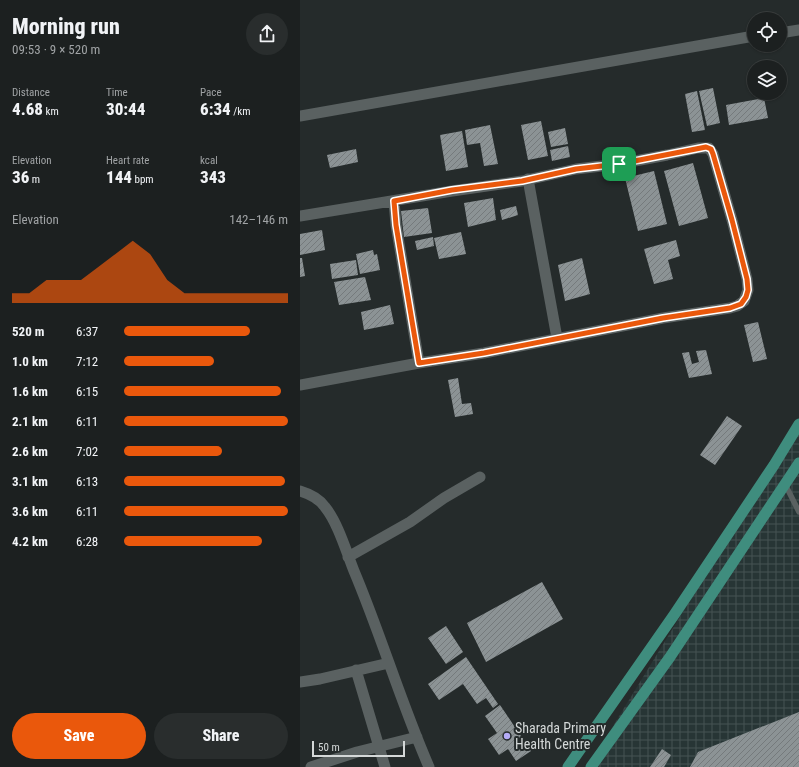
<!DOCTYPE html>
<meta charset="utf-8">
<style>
:root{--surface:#1c2020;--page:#292d2d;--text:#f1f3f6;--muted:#a0a3a5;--line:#3a3e3e;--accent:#ea580c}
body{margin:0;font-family:"Roboto Condensed",sans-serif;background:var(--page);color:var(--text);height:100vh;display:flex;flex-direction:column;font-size:15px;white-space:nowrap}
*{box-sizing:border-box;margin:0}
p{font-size:13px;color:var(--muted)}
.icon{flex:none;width:22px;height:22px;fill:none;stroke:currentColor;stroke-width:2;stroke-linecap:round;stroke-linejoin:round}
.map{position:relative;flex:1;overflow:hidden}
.side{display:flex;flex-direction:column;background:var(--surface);width:300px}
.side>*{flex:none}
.tools{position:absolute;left:447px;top:12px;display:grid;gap:8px}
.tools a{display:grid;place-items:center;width:40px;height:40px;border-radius:50%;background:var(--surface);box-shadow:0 1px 3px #0004,0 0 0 1px var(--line);font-size:20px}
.scale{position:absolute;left:12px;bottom:10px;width:93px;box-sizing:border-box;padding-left:4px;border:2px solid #d4d8d8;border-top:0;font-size:11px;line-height:14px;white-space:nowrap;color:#d4d8d8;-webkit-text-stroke:3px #252b2b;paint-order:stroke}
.pin{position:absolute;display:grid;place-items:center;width:34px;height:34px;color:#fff;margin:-17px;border-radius:8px;box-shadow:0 2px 6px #0006}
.round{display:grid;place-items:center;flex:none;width:42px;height:42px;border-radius:21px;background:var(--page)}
.headline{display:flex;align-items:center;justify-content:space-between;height:68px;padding:0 12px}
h1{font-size:22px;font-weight:800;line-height:30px}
.metrics{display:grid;grid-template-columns:repeat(3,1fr);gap:6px;height:68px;padding:4px 12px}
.metrics div{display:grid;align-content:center}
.metrics b{font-size:17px;font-weight:800}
.metrics small{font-size:11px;font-weight:400}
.metrics p{font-size:11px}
.chart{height:112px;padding:8px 12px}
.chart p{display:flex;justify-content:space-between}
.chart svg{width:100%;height:72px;margin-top:4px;fill:var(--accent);opacity:.7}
.cta{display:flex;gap:8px;margin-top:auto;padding:8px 12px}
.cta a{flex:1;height:46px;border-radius:24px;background:var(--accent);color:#fff;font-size:16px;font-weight:800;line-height:46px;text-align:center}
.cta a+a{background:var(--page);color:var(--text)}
ul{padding:0 12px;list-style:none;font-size:13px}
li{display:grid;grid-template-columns:64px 48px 1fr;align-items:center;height:30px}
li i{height:10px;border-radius:5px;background:var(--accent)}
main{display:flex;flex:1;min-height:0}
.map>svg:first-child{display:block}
</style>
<main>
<section class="side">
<div class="headline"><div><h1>Morning run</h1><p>09:53 · 9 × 520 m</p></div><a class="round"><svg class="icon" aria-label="share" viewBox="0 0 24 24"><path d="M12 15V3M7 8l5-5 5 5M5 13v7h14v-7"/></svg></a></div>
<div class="metrics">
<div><p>Distance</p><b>4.68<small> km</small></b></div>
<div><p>Time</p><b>30:44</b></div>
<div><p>Pace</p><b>6:34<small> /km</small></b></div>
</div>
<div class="metrics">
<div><p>Elevation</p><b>36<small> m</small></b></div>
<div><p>Heart rate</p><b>144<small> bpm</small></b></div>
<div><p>kcal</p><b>343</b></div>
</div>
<div class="chart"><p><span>Elevation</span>142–146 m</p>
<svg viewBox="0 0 160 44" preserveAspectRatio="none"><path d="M0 44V38L10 38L20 30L30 30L40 30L50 22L60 14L70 6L80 14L90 30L100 38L110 38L120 38L130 38L140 38L150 38L160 38V44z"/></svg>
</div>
<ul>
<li><b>520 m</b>6:37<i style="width:77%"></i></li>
<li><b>1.0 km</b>7:12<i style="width:55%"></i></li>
<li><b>1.6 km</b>6:15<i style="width:96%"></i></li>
<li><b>2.1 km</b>6:11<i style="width:100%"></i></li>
<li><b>2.6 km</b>7:02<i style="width:60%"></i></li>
<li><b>3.1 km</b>6:13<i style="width:98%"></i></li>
<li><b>3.6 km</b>6:11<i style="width:100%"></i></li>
<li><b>4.2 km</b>6:28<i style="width:84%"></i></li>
</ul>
<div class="cta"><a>Save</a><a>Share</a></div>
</section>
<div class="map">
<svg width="499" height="767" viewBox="0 0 499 767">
<defs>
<pattern id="industrial-grid" width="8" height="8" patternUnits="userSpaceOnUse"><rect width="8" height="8" fill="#273535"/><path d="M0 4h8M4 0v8" fill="none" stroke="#455252"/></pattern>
<pattern id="building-hatch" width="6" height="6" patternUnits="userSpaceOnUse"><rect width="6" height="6" fill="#8c9395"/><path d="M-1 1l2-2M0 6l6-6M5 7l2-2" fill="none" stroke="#757a7c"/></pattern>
</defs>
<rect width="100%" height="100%" fill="#252b2b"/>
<path fill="url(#industrial-grid)" d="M499,422V767H288Z"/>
<path fill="url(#building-hatch)" d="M413,88L420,123L407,126L399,91Z
M397,91L405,130L392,132L385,94Z
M464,98L468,118L429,125L426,105Z
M241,121L248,156L228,160L221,125Z
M190,125L198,164L184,166L180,143L167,145L165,130Z
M265,128L268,144L251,147L248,132Z
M162,131L168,167L146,171L140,135Z
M268,146L270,157L252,161L250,150Z
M56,149L58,162L30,168L27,155Z
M393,163L408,218L379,226L364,171Z
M354,171L367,224L338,231L325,178Z
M193,198L196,220L168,227L164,203Z
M216,206L218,215L202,220L200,210Z
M128,208L132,233L104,237L101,211Z
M22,230L25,250L0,255V234Z
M161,232L166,254L139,259L134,238Z
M133,237L134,246L117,250L115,241Z
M376,240L380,256L368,260L373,279L354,284L344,249Z
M73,250L74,255L77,254L80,270L60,274L56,254Z
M0,258H2L5,276L0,277Z
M282,258L290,294L265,301L258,265Z
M56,260L58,275L32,279L30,264Z
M65,277L71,300L39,305L34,282Z
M90,305L94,324L64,330L61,312Z
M458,322L467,359L453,362L444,325Z
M406,350L412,374L389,378L382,353L389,352L392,364L399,362L396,351Z
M158,378L162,404L171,403L173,414L155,417L148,380Z
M427,416L442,426L415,465L400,455Z
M242,582L263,619L186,662L167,623Z
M146,626L163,652L146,664L128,638Z
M166,657L198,704L193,708L186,698L177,704L163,684L139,700L128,684Z
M200,705L231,751L216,761L208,749L199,755L188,739L197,733L185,716Z
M499,712V767H390L398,752Z
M362,749L371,755L364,767H350Z"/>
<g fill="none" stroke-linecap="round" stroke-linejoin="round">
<path stroke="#5a6161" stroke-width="5.5" d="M485,484L499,512"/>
<path stroke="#5a6161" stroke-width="11" d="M228,179L257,338
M94,201L96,225L119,363
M0,216L152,191L222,181L276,169L319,164L367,155L398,148H409L413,154L432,220L447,279L448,290L444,301L437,306L430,308L363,318L184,353L119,363L0,385
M0,491C10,494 19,498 25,507C38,523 46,551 54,571C81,635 101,703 129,767
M48,557L110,522L144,498L180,477
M56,670L85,767
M0,682L20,679L89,663
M11,767L57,752L117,737"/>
<path stroke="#5a6161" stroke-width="11" d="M480,33L499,30
M0,116L454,36"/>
<path stroke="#3f8d7e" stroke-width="11" d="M268,767L374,615L474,465L499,424
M291,767L370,657L499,463"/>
</g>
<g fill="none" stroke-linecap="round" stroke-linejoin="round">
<defs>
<path id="route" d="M406,147L411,149L413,154L432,220L447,279L448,290L446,297L441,304L430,308L363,318L184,353L119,363L96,225L94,201L152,190L222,181L276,169L319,164Z"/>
</defs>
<use href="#route" stroke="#fff" stroke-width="8"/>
<use href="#route" stroke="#ea580c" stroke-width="5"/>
</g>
<circle fill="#b5acf8" stroke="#252b2b" stroke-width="1.5" cx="207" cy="736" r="4"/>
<g text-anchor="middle" stroke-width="4" stroke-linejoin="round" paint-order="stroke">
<g font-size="14" fill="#d4d8d8" stroke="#252b2b" text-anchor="start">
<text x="215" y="733">Sharada Primary<tspan x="215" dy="16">Health Centre</tspan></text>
</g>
</g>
</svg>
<div class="tools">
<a><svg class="icon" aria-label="locate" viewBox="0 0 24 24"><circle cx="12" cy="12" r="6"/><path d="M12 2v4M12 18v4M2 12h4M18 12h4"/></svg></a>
<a><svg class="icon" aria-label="layers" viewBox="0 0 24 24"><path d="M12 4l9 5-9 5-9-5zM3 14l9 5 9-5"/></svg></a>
</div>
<div class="scale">50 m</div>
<div class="pin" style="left:319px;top:164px;background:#1e9e55"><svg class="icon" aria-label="arrive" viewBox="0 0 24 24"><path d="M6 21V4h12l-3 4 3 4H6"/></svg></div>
</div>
</main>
